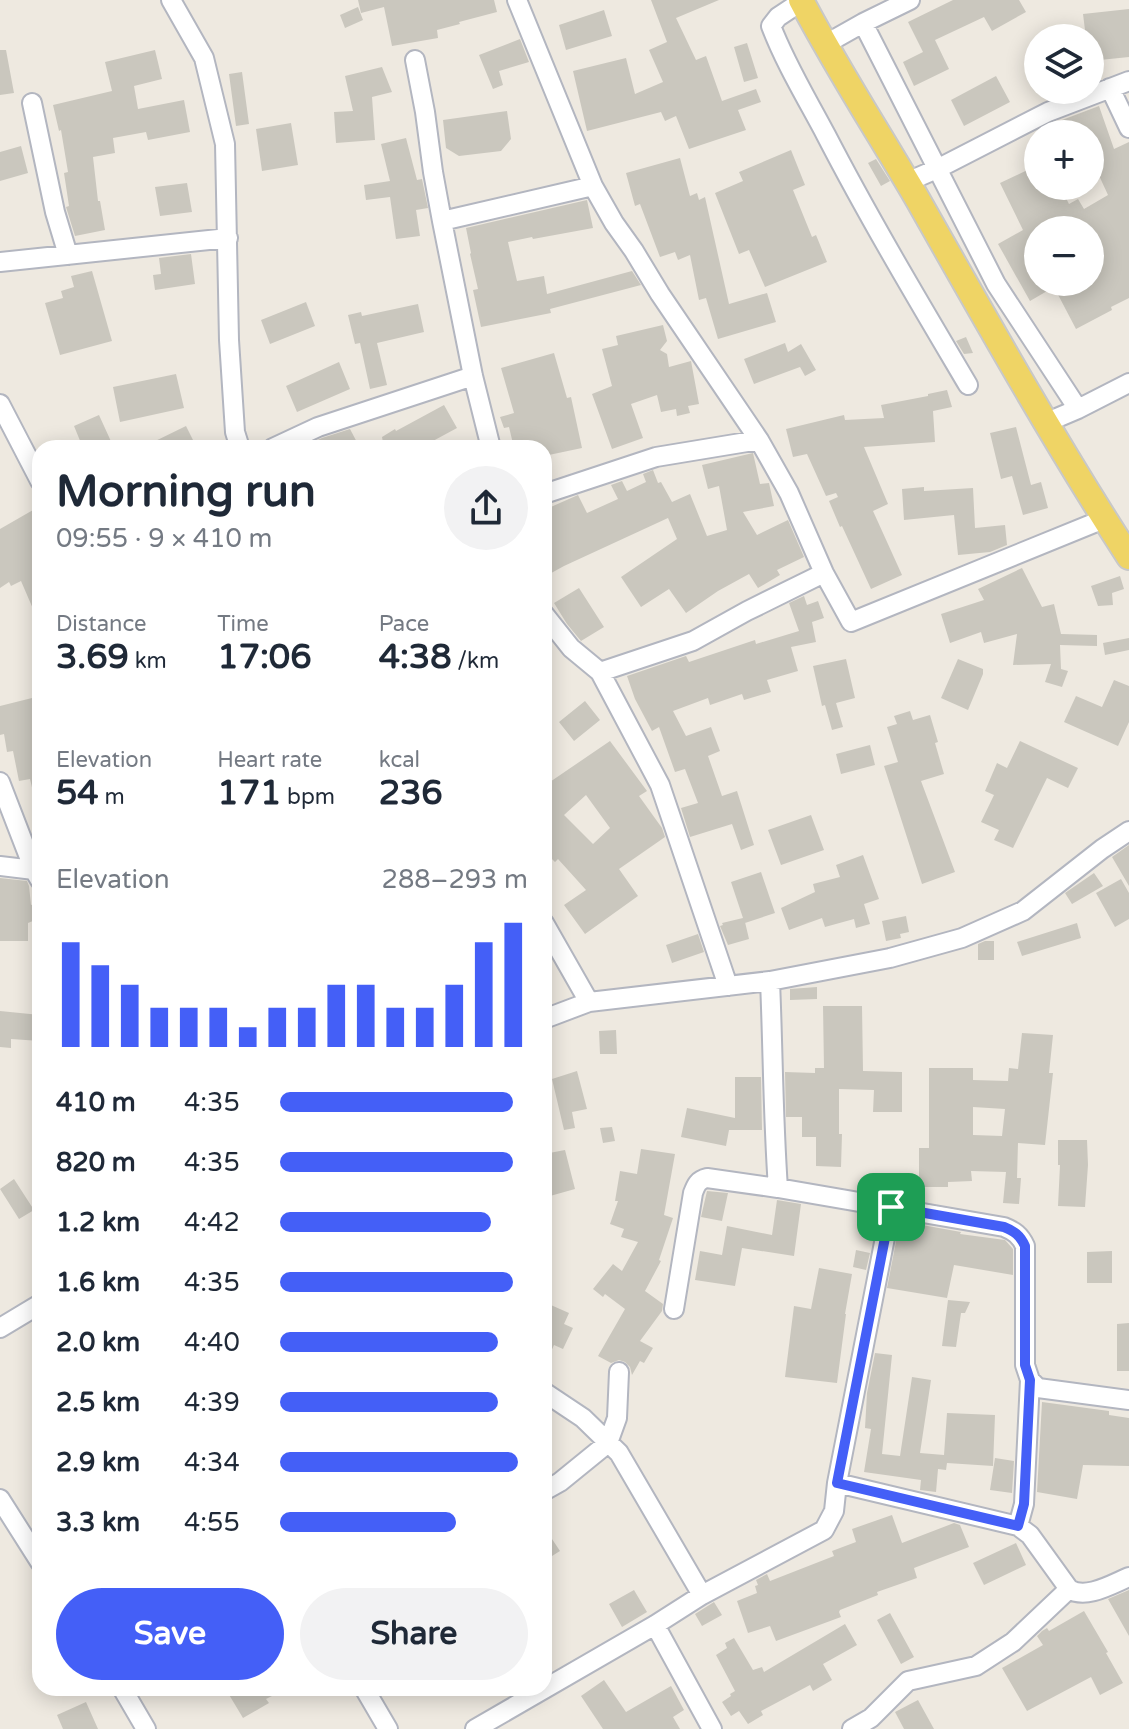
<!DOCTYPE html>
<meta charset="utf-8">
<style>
:root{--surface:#fff;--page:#f2f2f3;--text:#1f2937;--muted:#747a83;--accent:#445ff7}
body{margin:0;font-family:"Varela Round",sans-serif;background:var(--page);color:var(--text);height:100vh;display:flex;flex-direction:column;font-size:30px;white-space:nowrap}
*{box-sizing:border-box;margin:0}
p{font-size:26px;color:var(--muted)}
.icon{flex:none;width:44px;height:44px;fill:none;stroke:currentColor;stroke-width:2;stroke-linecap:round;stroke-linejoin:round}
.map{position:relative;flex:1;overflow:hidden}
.side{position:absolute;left:32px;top:440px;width:520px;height:1256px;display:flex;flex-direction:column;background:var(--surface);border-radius:24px;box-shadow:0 4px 20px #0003}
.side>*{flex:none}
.buttons{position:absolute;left:1024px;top:24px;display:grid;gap:16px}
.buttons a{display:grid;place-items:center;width:80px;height:80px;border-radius:50%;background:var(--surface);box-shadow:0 4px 20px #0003;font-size:40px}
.pin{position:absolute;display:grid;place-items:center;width:68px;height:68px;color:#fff;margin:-34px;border-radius:16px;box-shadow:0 4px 12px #0006}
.round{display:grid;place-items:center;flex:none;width:84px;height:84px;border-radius:42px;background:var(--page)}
.headline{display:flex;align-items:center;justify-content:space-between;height:136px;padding:0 24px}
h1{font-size:44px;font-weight:700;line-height:60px}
.stats{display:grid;grid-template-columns:repeat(3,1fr);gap:12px;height:136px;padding:8px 24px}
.stats div{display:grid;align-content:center}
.stats b{font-size:34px;font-weight:700}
.stats small{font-size:22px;font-weight:400}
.stats p{font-size:22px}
.chart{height:224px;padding:16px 24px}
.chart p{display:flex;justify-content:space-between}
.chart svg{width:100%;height:144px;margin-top:8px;stroke:var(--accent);stroke-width:6}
.button{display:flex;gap:16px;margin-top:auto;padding:16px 24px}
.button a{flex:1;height:92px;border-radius:48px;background:var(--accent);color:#fff;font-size:32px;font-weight:700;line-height:92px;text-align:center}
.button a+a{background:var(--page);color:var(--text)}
ul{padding:0 24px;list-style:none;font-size:26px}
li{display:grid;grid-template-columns:128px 96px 1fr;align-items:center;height:60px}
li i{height:20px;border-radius:10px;background:var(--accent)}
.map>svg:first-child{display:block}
</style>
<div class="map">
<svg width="1129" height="1729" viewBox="0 0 1129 1729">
<rect width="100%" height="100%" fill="#eee9e0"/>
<path fill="#cac7be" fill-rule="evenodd" d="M358,0H494L497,12L459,22L460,24L437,30L438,38L392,46L384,7L361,13Z
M651,0H719L676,18L696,60L706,56L722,101L756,89L761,102L738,110L746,130L689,149L676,116L665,121L661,112L587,131L573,71L626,58L635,94L663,82L649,50L667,42Z
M953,0H1019L1026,12L992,31L984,17L935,40L949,69L914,86L903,62L923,52L908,22Z
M358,7L363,20L345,28L340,15Z
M1129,9V57L1090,61V38H1086L1083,14Z
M604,10L612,36L566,50L559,25Z
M520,39L529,62L499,71L503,85L493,89L479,55Z
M747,43L758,78L744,82L734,47Z
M0,50H6L14,93L0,95Z
M155,50L162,79L134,86L138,109L184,100L190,132L148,140L146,132L113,138L115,153L93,157L98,201H100L105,230L75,236L66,207L69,206L64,173L68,172L61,130L59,131L53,105L112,91L105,62Z
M382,67L392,92L372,97L375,140L336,143L334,112L353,111L345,76Z
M242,72L249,124L236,126L229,74Z
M996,76L1010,102L964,126L951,100Z
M1099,106L1114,149L1129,142V298L1111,307L1112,310L1076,329L1054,287L1030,301L998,244L1023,230L1000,183L1038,165V186H1060L1069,204L1078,199L1084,209L1108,195L1090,156V134H1067L1062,120ZM1038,230H1090V282H1038Z
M507,111L511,139L501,151L459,156L446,148L443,120Z
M291,123L298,165L262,171L256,129Z
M406,138L417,180L422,179L428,208L416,210L420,236L396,239L390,197L366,200L364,185L390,181L381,144Z
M21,146L28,173L0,181V152Z
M791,150L805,185L793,190L812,237L816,235L827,262L765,287L749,250L739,254L715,193L743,181L739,172Z
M680,158L690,196L697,193L699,200L705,197L729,304L767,293L776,322L718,339L706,298L699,300L690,255L678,260L675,252L660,257L640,204L635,206L626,173Z
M876,159L890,181L881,186L868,163Z
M187,183L192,212L160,216L155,187Z
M587,200L593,228L533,239L532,237L508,242L517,281L544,276L547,294L632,271L641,285L550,309L551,313L481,327L473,290L478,289L470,254L471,253L466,228Z
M191,254L195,284L155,290L153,275L161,274L159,258Z
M92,271L112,341L60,355L45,303L63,298L61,291L74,287L71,276Z
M306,302L315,326L270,344L261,320Z
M418,304L424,332L377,343L387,385L370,389L360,343L355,344L348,315L361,312L362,316Z
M663,325L667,341L660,350L667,354L669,367L691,361L699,404L688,406L690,413L677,416L676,409L661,412L657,395L631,404L643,438L612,449L592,394L612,386L602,349L618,345L616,336Z
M966,337L973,353L964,354L956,341Z
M785,343L788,352L801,344L816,370L805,376L800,367L754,384L744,359Z
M554,353L567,398L571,397L582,448L544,456V448H514L509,427L504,428L500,417L514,413L501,368Z
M339,362L350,389L297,412L286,386Z
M176,374L184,408L120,422L113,387Z
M947,390L952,407L933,411L935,442L864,447L888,504L873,511L902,575L871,589L842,526L840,527L829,501L838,497L836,493L826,496L807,454L793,457L786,429L844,415L845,420L884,418L881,405L928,396V394Z
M444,405L457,428L420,448H384L382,437L395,429L396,431Z
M99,415L114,448H83L74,426Z
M186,426L197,448H141Z
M1016,427L1031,485L1041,482L1048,508L1023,515L1012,476L1001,479L990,433Z
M350,429L360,448H301L322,438Z
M753,453L760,484L769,483L774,506L743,512L757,535L788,520L804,557L777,570L780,575L758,588L749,574L718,591L686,613L669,589L641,607L621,577L677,539L668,518L564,566L544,577V510L578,495L587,513L618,499L611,485L622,481L627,491L646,482L643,474L653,470L658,483L661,482L672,502L690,494L707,536L727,530L719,486L708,489L702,465Z
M924,487V491L973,488L975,528L1005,525L1007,545L990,552L958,555L954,515L904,520L902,489Z
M40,506V625L21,581L11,586L9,582L0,588V529Z
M1022,568L1042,607L1054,604L1061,634L1097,635V646L1060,645L1061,669L1068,671L1062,687L1045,682L1051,664L1013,665L1017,634L984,643L981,632L950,643L941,614L984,600L978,589Z
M1120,576L1124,589L1112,593L1113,605L1098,606L1091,586Z
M579,588L604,627L581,641L567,624L554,603Z
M804,596L807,605L818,601L824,618L812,622L816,642L791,647L798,671L767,680L771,692L744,700L742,694L710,705L708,698L673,711L686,736L711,727L720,751L708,756L722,796L737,791L754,845L741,850L732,824L690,837L681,808L698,803L685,769L675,772L659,727L652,731L635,699L627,676L686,656L689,662L755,640L756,644L799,631L789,603Z
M1129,638V650L1105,655L1103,643Z
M846,659L855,698L836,703L843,727L832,730L825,705L822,706L813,666Z
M958,659L983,669V674L968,710L941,698Z
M1114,680L1129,686V722L1118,746L1064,722L1076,696L1102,707Z
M40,696V800H35L30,779L19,781L13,751L7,752L4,734L0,735V706Z
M585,701L600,720L574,741L559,722Z
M910,711L913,720L930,715L938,742L935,743L944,774L921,781L955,872L922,884L884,766L898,762L887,727L897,724L894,716Z
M610,741L647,791L639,796L662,828L665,837L619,869L638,896L585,934L564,905L586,890L558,859L555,862L544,851V798L548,794L544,786ZM586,795L610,828L593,844L564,815Z
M1020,741L1078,768L1068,788L1047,778L1013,848L994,840L999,830L981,822L994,795L985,791L997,763L1007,768Z
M870,745L875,765L841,774L836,754Z
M811,815L824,850L781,865L768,830Z
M1129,845V886L1112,857Z
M863,855L879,899L864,904L870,924L856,928L854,919L825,927L822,918L789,930L781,908L815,892L813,884L840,877L836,865Z
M761,872L775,913L745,923V922L749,939L728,945L720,926L723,925L722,923L743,918L731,882Z
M1094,873L1103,886L1072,904L1065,893Z
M0,878L27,881L29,886L31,905L40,902V918L28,923V941H0Z
M1121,879L1129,893V919L1115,927L1096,893Z
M906,916L909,932L900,934L901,938L886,941L882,921Z
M1077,923L1081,938L1022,956L1017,942Z
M698,934L704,952L672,963L666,945Z
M985,941H994V960H978V944Z
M817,987V999L790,1000V989Z
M823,1006H862L863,1071L902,1072V1112H873L874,1090L839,1089V1134H842L841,1167L816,1166V1137H802V1117H786L785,1072L815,1073V1068H824Z
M0,1011L40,1015V1041L11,1039V1048L0,1047Z
M616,1030L617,1054H600L599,1031Z
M1022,1033L1053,1035L1049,1073H1053L1045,1145L1018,1143L1017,1178H1021L1019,1204L1003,1203L1006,1172L971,1171L972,1181L948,1182V1187H919V1148H929V1068H973V1080L1008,1081L1009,1068L1018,1069ZM973,1107L1005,1109L1002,1136L973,1135Z
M577,1071L587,1109L572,1112L575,1128L564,1130L552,1079Z
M735,1077H761L762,1130H729L726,1146L681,1137L687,1108L735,1118Z
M612,1127L615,1141L603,1143L600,1128Z
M1058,1140H1087L1088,1165L1085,1207L1058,1206L1060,1165H1058Z
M641,1149L675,1154L664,1215L673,1218L659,1260L661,1261L645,1291L663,1304L662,1311L640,1341L653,1348L644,1363L640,1361L632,1375L630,1367L625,1362L619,1360L611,1363L598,1356L625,1309L605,1294L603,1297L593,1289L613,1264L622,1271L638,1242L621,1237L624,1229L610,1224L618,1201H615L620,1171L637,1174Z
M565,1150L575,1189L550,1196L544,1173V1154Z
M14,1179L34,1210L19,1219L0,1189Z
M707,1191L728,1193L722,1221L701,1217Z
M777,1200L801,1204L794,1256L742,1248L735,1286L695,1280L700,1251L722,1255L727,1226L772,1235Z
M900,1221L961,1232L960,1234L1005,1240L1013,1249V1275L954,1265L947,1298L887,1288Z
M856,1250L870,1253L866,1270L853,1267Z
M1112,1251V1283H1087V1252Z
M819,1268L852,1274L845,1314H846L837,1383L785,1377L794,1306L811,1309Z
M948,1300L970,1302L965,1313H961L956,1347L942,1346Z
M544,1302L569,1313L564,1324L573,1328L563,1349L554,1345L544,1367Z
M1129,1323V1371H1117V1324Z
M875,1353L892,1355L882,1454L900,1456L912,1377L931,1380L920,1453L944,1455L947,1413L995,1415L993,1466L947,1463L946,1470L938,1469L936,1492L920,1490L921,1480L864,1472L871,1429L865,1428L867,1393Z
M1042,1402L1109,1411V1415L1129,1418V1466L1083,1465L1077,1499L1037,1492Z
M995,1458L1014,1461L1012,1493L990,1490Z
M892,1515L902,1543L954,1523L960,1525L969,1547L914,1568L917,1578L877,1592L878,1595L840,1610L839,1612L841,1617L776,1641L770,1626L748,1633L737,1601L757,1593L755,1586L758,1585L756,1580L767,1574L770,1581L834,1556L832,1551L856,1542L852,1529Z
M544,1527L560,1551L544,1561Z
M1016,1543L1026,1565L984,1585L973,1563Z
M634,1590L647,1612L622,1627L609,1604Z
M1129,1590V1636L1108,1599Z
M714,1602L722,1615L702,1626L695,1614Z
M1084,1611L1108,1652L1106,1653L1123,1683L1100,1695L1091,1677L1027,1711L1002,1668L1043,1645L1037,1636L1042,1631L1047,1628L1049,1631Z
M890,1613L914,1657L901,1664L877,1620Z
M845,1624L857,1645L823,1664L832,1680L813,1691L810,1685L761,1711L763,1715L748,1724L739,1711L731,1716L722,1702L731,1696L730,1694L735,1691L716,1655L727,1648L725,1643L734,1638L753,1670L762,1667L764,1672Z
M604,1680L626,1712L671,1686L684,1710L673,1717L680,1729H603L581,1696Z
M225,1688H288L266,1699L269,1703L243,1718Z
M918,1700L934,1729H904L895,1712Z
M86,1702L98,1729H63L57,1715Z"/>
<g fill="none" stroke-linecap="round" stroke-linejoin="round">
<defs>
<path id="minor" d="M171,0L204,58L225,144L229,340L235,432L240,448
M517,0L593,186L614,223L634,251L660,294L759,440L789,493L824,573L851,622L1104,519
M802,1L778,17L771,26C786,65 807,99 826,135C870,220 919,302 968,385
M863,23L996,284L1078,409
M824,45L863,23L910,0
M415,60L425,112L433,172L442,221L473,376L491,448
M1110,88L1129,128
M32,103L55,212L68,255
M907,182L939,168L1048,112L1129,81
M442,221L593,186
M0,262L228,238
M0,404L40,481
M1045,423L1078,409L1129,383
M273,448L318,427L473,376
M544,494L656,457L759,440
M544,614L571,648L600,672L660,785L728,986
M600,672L693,641L747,611L824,573
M0,782L34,870L40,880
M0,866L34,870
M544,923L589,1002
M770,981C773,1050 773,1119 778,1188
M544,1019L589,1002L770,981L890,958L962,938L1023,911L1102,849L1129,831
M674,1309L693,1193C696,1185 698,1180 707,1178L778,1188L1004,1227C1014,1231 1020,1235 1025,1246V1365L1030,1380L1024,1504L1018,1526
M0,1328L40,1304
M1030,1380L1038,1388L1129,1400
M544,1392L583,1418L619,1453L702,1595
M837,1483L1018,1526L1030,1535L1069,1589C1086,1600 1112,1584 1129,1577
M544,1491L560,1482L608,1443L617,1418L619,1372
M0,1499L40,1562
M655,1625L712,1729
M122,1688L146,1729
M364,1688L388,1729
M475,1729L655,1625L702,1595L824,1530L834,1511L837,1483L891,1207
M852,1729L871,1718L908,1681L976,1666L1013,1642L1069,1589"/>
<path id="major" d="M801,0C837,69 879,133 918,200C986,320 1054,441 1129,557"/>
</defs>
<use href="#minor" stroke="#b3b6c0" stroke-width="22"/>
<use href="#major" stroke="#c8c8c8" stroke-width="28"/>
<use href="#minor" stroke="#fff" stroke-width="18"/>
<use href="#major" stroke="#efd465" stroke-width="24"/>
</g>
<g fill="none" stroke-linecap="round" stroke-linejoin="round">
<defs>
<path id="route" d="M891,1207L1004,1227C1014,1231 1020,1235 1025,1246V1365L1030,1380L1024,1504L1018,1526L837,1483Z"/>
</defs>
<use href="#route" stroke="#fff" stroke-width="16"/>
<use href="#route" stroke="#445ff7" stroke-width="10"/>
</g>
</svg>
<div class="buttons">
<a><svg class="icon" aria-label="layers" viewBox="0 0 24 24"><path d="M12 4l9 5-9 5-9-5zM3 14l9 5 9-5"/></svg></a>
<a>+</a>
<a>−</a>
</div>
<div class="pin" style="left:891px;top:1207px;background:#1e9e55"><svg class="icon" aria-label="arrive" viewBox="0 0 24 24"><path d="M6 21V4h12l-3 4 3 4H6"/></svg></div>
<section class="side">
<div class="headline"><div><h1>Morning run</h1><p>09:55 · 9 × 410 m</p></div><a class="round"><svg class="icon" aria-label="share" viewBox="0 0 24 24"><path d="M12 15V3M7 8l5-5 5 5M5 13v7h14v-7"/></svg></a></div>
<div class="stats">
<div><p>Distance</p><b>3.69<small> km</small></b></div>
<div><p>Time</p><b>17:06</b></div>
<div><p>Pace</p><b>4:38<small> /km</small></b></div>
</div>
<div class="stats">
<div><p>Elevation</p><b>54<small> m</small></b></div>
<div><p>Heart rate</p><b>171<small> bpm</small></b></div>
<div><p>kcal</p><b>236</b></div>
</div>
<div class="chart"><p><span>Elevation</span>288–293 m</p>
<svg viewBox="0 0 160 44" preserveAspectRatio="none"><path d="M5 44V12M15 44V19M25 44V25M35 44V32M45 44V32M55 44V32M65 44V38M75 44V32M85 44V32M95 44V25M105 44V25M115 44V32M125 44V32M135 44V25M145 44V12M155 44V6"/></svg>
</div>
<ul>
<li><b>410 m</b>4:35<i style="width:94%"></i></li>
<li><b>820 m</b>4:35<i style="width:94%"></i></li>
<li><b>1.2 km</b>4:42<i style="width:85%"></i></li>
<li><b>1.6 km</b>4:35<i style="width:94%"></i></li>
<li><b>2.0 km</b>4:40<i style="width:88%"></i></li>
<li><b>2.5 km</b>4:39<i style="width:88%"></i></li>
<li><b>2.9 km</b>4:34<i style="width:96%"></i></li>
<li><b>3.3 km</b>4:55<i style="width:71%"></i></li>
</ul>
<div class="button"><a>Save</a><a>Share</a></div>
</section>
</div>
